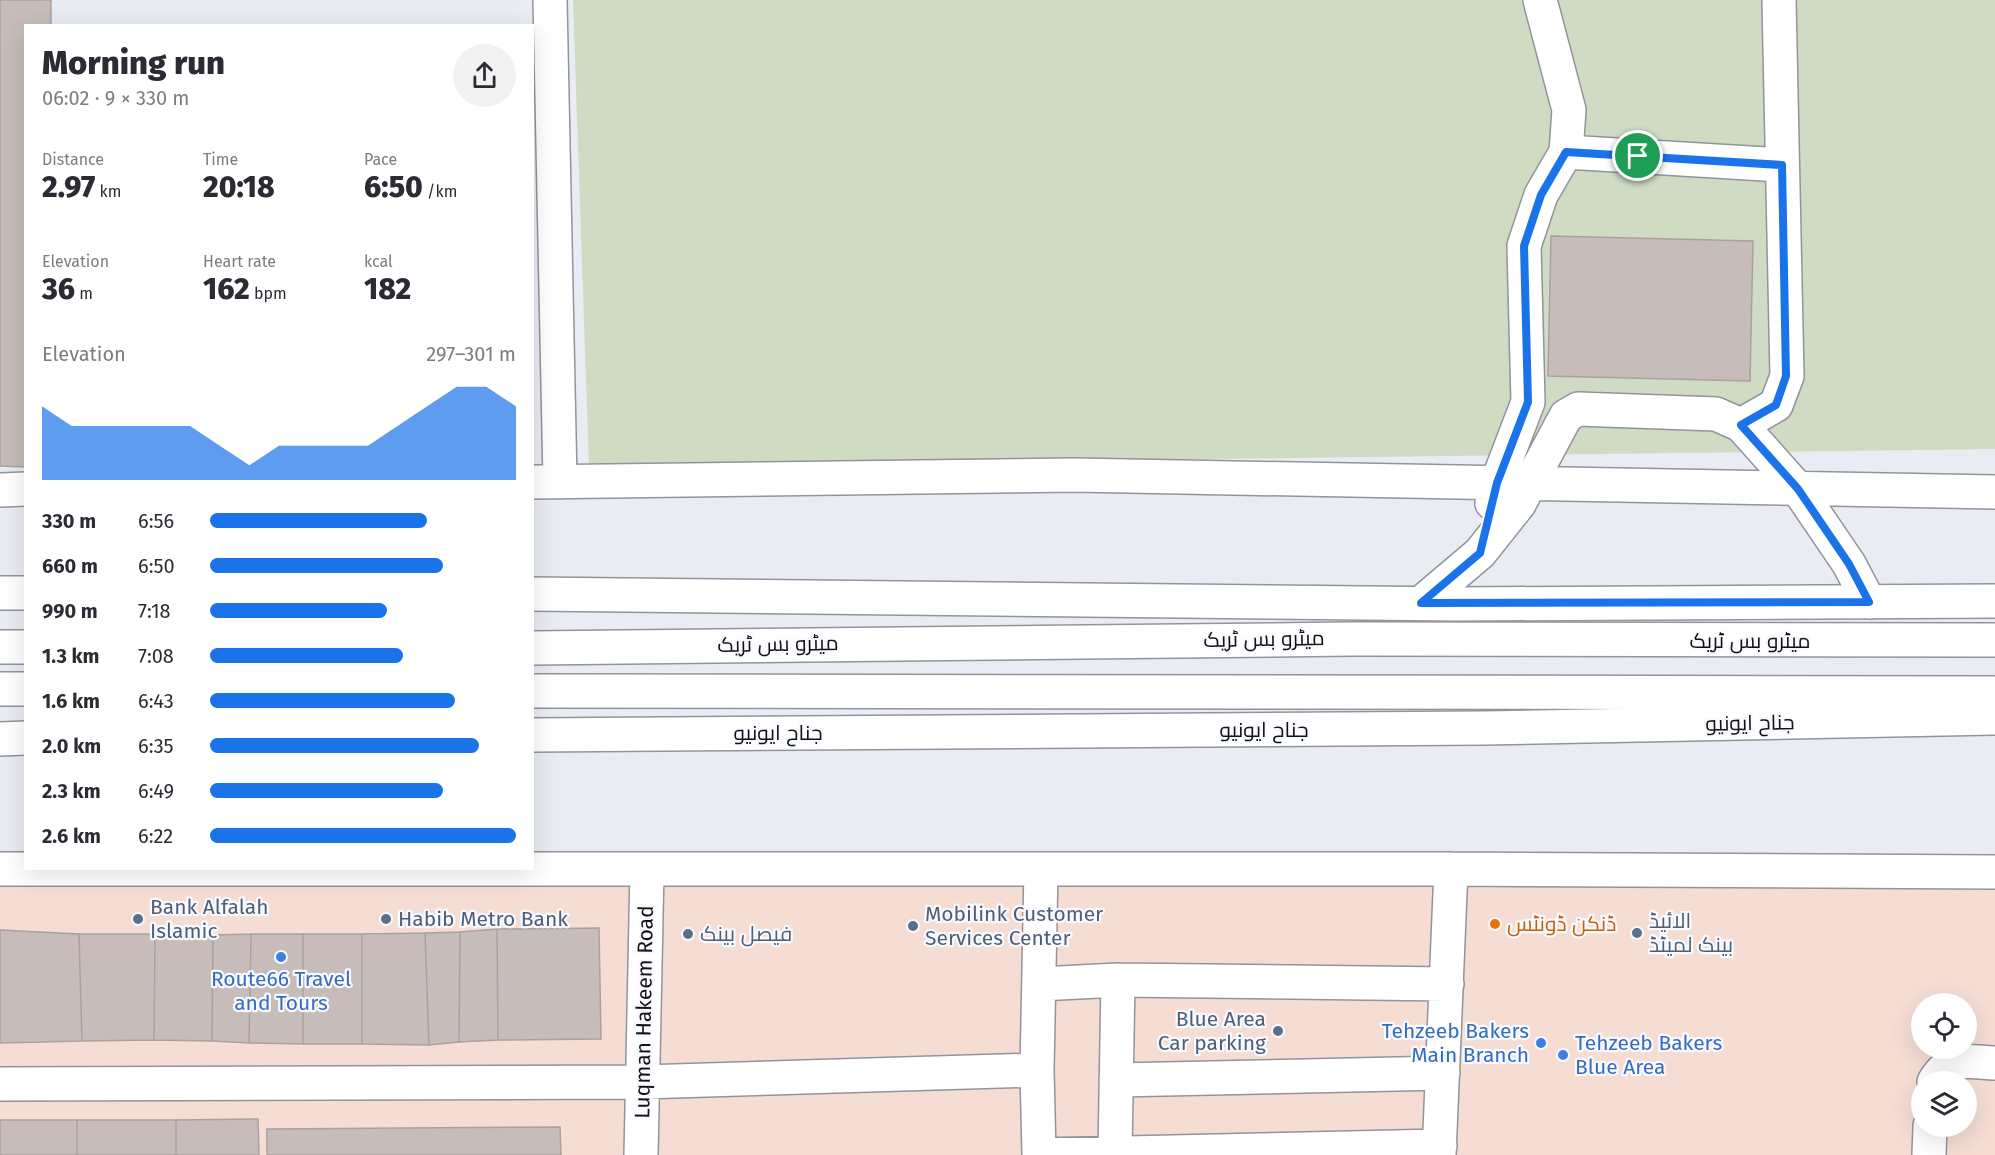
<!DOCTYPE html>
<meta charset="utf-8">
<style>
:root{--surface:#fff;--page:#f2f2f3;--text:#2b2b33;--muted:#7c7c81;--accent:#1a73e8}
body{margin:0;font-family:"Fira Sans",Cairo,sans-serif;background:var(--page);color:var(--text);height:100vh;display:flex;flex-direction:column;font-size:22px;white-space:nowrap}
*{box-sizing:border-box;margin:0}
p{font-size:20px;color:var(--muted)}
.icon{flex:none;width:33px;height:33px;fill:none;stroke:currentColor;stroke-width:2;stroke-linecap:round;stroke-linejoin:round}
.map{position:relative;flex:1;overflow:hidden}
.panel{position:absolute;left:24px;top:24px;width:510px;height:846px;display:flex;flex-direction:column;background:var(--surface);border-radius:0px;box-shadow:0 6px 24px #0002}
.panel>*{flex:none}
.buttons{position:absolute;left:1911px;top:993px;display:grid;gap:12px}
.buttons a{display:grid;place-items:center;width:66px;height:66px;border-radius:50%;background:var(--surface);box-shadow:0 6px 24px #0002;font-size:30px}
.pin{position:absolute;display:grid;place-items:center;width:51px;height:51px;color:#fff;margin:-26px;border:3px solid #fff;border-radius:50%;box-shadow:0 2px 6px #0007}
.round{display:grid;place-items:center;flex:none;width:63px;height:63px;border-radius:32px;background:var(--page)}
.overview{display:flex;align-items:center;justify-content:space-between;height:102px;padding:0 18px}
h1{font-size:33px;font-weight:800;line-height:45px}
.figures{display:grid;grid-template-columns:repeat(3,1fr);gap:9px;height:102px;padding:6px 18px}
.figures div{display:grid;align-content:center}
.figures b{font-size:30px;font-weight:800}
.figures small{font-size:16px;font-weight:400}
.figures p{font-size:16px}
.chart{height:168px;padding:12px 18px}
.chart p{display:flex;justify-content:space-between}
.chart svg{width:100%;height:108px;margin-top:6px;fill:var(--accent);opacity:.7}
ul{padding:0 18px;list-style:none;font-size:20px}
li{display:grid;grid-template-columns:96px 72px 1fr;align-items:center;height:45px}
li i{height:15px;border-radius:8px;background:var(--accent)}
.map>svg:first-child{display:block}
</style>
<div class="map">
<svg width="1995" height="1155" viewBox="0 0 1995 1155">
<rect width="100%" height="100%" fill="#eaecf4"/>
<path fill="#f5ddd4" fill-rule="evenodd" d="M0,869L1995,873V1155H0ZM1922,1004H1966V1048H1922ZM1922,1082H1966V1126H1922Z"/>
<path fill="#cfdbc3" d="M573,0H1995V449L589,467Z"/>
<path fill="#c6bcba" stroke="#aaa19f" stroke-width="1.5" d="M0,0H51V26H26V467L0,466Z
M1551,236L1753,241L1750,381L1548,376Z
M599,928L601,1039L498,1040L497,929Z
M497,929L498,1040L459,1042L460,932Z
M0,930L79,934L82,1041L0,1043Z
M460,932L459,1042L429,1045L425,933Z
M425,933L429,1045L362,1044V934Z
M79,934H155L154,1040L82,1041Z
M155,934L213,935L212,1041L154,1040Z
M251,934L249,1043L212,1041L213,935Z
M251,934H303V1044L249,1043Z
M303,934H362V1044H303Z
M258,1119L259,1155H176V1120Z
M0,1120H77V1155H0Z
M77,1120H176V1155H77Z
M560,1127L561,1155H267V1129Z"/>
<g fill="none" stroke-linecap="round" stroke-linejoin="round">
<defs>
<path id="minor" d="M550,0L560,482
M1566,152L1782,165
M1741,425L1776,405L1787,376L1779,0
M532,482L1075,475L1995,492
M0,490L26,489
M1492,503L1497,483L1528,402L1524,246L1541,195L1566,152L1569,110L1540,0
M1421,603L1480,553L1519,504L1566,416L1578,409L1716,414L1741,425L1798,489L1849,564L1869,602
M0,647H26
M532,648L1353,639L1995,640
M0,689H26
M532,691L1995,693
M0,869H1451L1995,872
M1041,869L1037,1070L1039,1155L1440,1146
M1040,984L1118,980L1447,984
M1116,1080L1443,1073
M1934,1082C1949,1055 1969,1062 1995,1063
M0,1084L642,1082L1037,1070
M1115,1153L1118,980
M641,1155L647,870
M1439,1155L1451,869
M1929,1155L1930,1126"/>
<path id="major" d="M0,593H26
M532,594L1458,604L1995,601
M532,735L1484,728L1995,718
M0,739L26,738"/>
</defs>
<use href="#minor" stroke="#92949c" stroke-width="36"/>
<use href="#major" stroke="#92949c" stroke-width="36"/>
<use href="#minor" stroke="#fff" stroke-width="33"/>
<use href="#major" stroke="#fff" stroke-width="33"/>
</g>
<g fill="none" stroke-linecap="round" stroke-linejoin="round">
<defs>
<path id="route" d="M1566,152L1782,165L1786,376L1776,405L1741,425L1798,489L1849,564L1869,602L1421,603L1480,553L1497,483L1528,402L1524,246L1541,195Z"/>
</defs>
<use href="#route" stroke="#fff" stroke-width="12"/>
<use href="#route" stroke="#1a73e8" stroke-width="8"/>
</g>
<g fill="#5c6f8a" stroke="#f8faff" stroke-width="2">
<circle cx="138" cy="919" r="6"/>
<circle cx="386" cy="919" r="6"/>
<circle cx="913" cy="926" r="6"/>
<circle cx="1637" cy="933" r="6"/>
<circle cx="688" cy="934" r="6"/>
<circle cx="1278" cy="1031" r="6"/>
</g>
<circle fill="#e8710a" stroke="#f8faff" stroke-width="2" cx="1495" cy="924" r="6"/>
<g fill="#3f7fe0" stroke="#f8faff" stroke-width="2">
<circle cx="281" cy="957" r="6"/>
<circle cx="1541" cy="1043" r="6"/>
<circle cx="1563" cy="1055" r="6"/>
</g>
<g text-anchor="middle" stroke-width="4.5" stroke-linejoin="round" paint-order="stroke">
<g font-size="21" fill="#111214" stroke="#f8faff">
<text transform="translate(1264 639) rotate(-1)" y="7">میٹرو بس ٹریک</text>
<text x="1750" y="648">میٹرو بس ٹریک</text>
<text transform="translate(778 644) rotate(-1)" y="7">میٹرو بس ٹریک</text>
<text transform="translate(1750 723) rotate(-1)" y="7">جناح ایونیو</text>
<text x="1264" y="737">جناح ایونیو</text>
<text x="778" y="740">جناح ایونیو</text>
<text transform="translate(644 1012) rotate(-89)" y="7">Luqman Hakeem Road</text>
</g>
<g font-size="21" fill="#4e5e75" stroke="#f8faff" text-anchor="start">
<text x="150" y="914">Bank Alfalah<tspan x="150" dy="24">Islamic</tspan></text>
<text x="925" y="921">Mobilink Customer<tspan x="925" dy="24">Services Center</tspan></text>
<text x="398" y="926">Habib Metro Bank</text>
<text x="1649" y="928">الائیڈ<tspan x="1649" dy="24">بینک لمیٹڈ</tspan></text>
<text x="700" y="941">فیصل بینک</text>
<text x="1266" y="1026" text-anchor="end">Blue Area<tspan x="1266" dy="24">Car parking</tspan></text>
</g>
<g font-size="21" fill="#c56008" stroke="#f8faff" text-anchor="start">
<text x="1507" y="931">ڈنکن ڈونٹس</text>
</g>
<g font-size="21" fill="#366cbe" stroke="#f8faff">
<text x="281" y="986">Route66 Travel<tspan x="281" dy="24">and Tours</tspan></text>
<text x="1529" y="1038" text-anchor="end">Tehzeeb Bakers<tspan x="1529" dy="24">Main Branch</tspan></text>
<text x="1575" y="1050" text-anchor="start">Tehzeeb Bakers<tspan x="1575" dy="24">Blue Area</tspan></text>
</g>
</g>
</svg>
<div class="buttons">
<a><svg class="icon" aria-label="locate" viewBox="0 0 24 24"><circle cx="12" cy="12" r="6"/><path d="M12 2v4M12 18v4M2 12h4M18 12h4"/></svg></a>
<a><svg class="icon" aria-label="layers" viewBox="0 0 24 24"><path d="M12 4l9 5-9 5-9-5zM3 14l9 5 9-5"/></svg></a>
</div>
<div class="pin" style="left:1638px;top:156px;background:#1e9e55"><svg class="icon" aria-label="arrive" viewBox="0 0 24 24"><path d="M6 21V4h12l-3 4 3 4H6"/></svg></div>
<section class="panel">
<div class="overview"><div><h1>Morning run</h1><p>06:02 · 9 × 330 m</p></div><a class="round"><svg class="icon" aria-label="share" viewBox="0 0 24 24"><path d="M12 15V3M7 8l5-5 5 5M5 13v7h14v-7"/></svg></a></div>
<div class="figures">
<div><p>Distance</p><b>2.97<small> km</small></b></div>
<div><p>Time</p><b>20:18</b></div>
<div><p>Pace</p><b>6:50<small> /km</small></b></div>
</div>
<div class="figures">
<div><p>Elevation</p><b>36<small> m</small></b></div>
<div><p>Heart rate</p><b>162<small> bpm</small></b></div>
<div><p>kcal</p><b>182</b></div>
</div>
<div class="chart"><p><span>Elevation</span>297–301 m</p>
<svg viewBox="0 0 160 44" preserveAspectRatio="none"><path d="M0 44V14L10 22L20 22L30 22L40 22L50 22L60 30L70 38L80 30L90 30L100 30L110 30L120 22L130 14L140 6L150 6L160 14V44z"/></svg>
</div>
<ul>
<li><b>330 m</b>6:56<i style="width:71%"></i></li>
<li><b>660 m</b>6:50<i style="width:76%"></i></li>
<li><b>990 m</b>7:18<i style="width:58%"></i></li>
<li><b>1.3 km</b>7:08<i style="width:63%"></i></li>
<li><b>1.6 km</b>6:43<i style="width:80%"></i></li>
<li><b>2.0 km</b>6:35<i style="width:88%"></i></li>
<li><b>2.3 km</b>6:49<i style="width:76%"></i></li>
<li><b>2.6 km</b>6:22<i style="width:100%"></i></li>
</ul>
</section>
</div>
